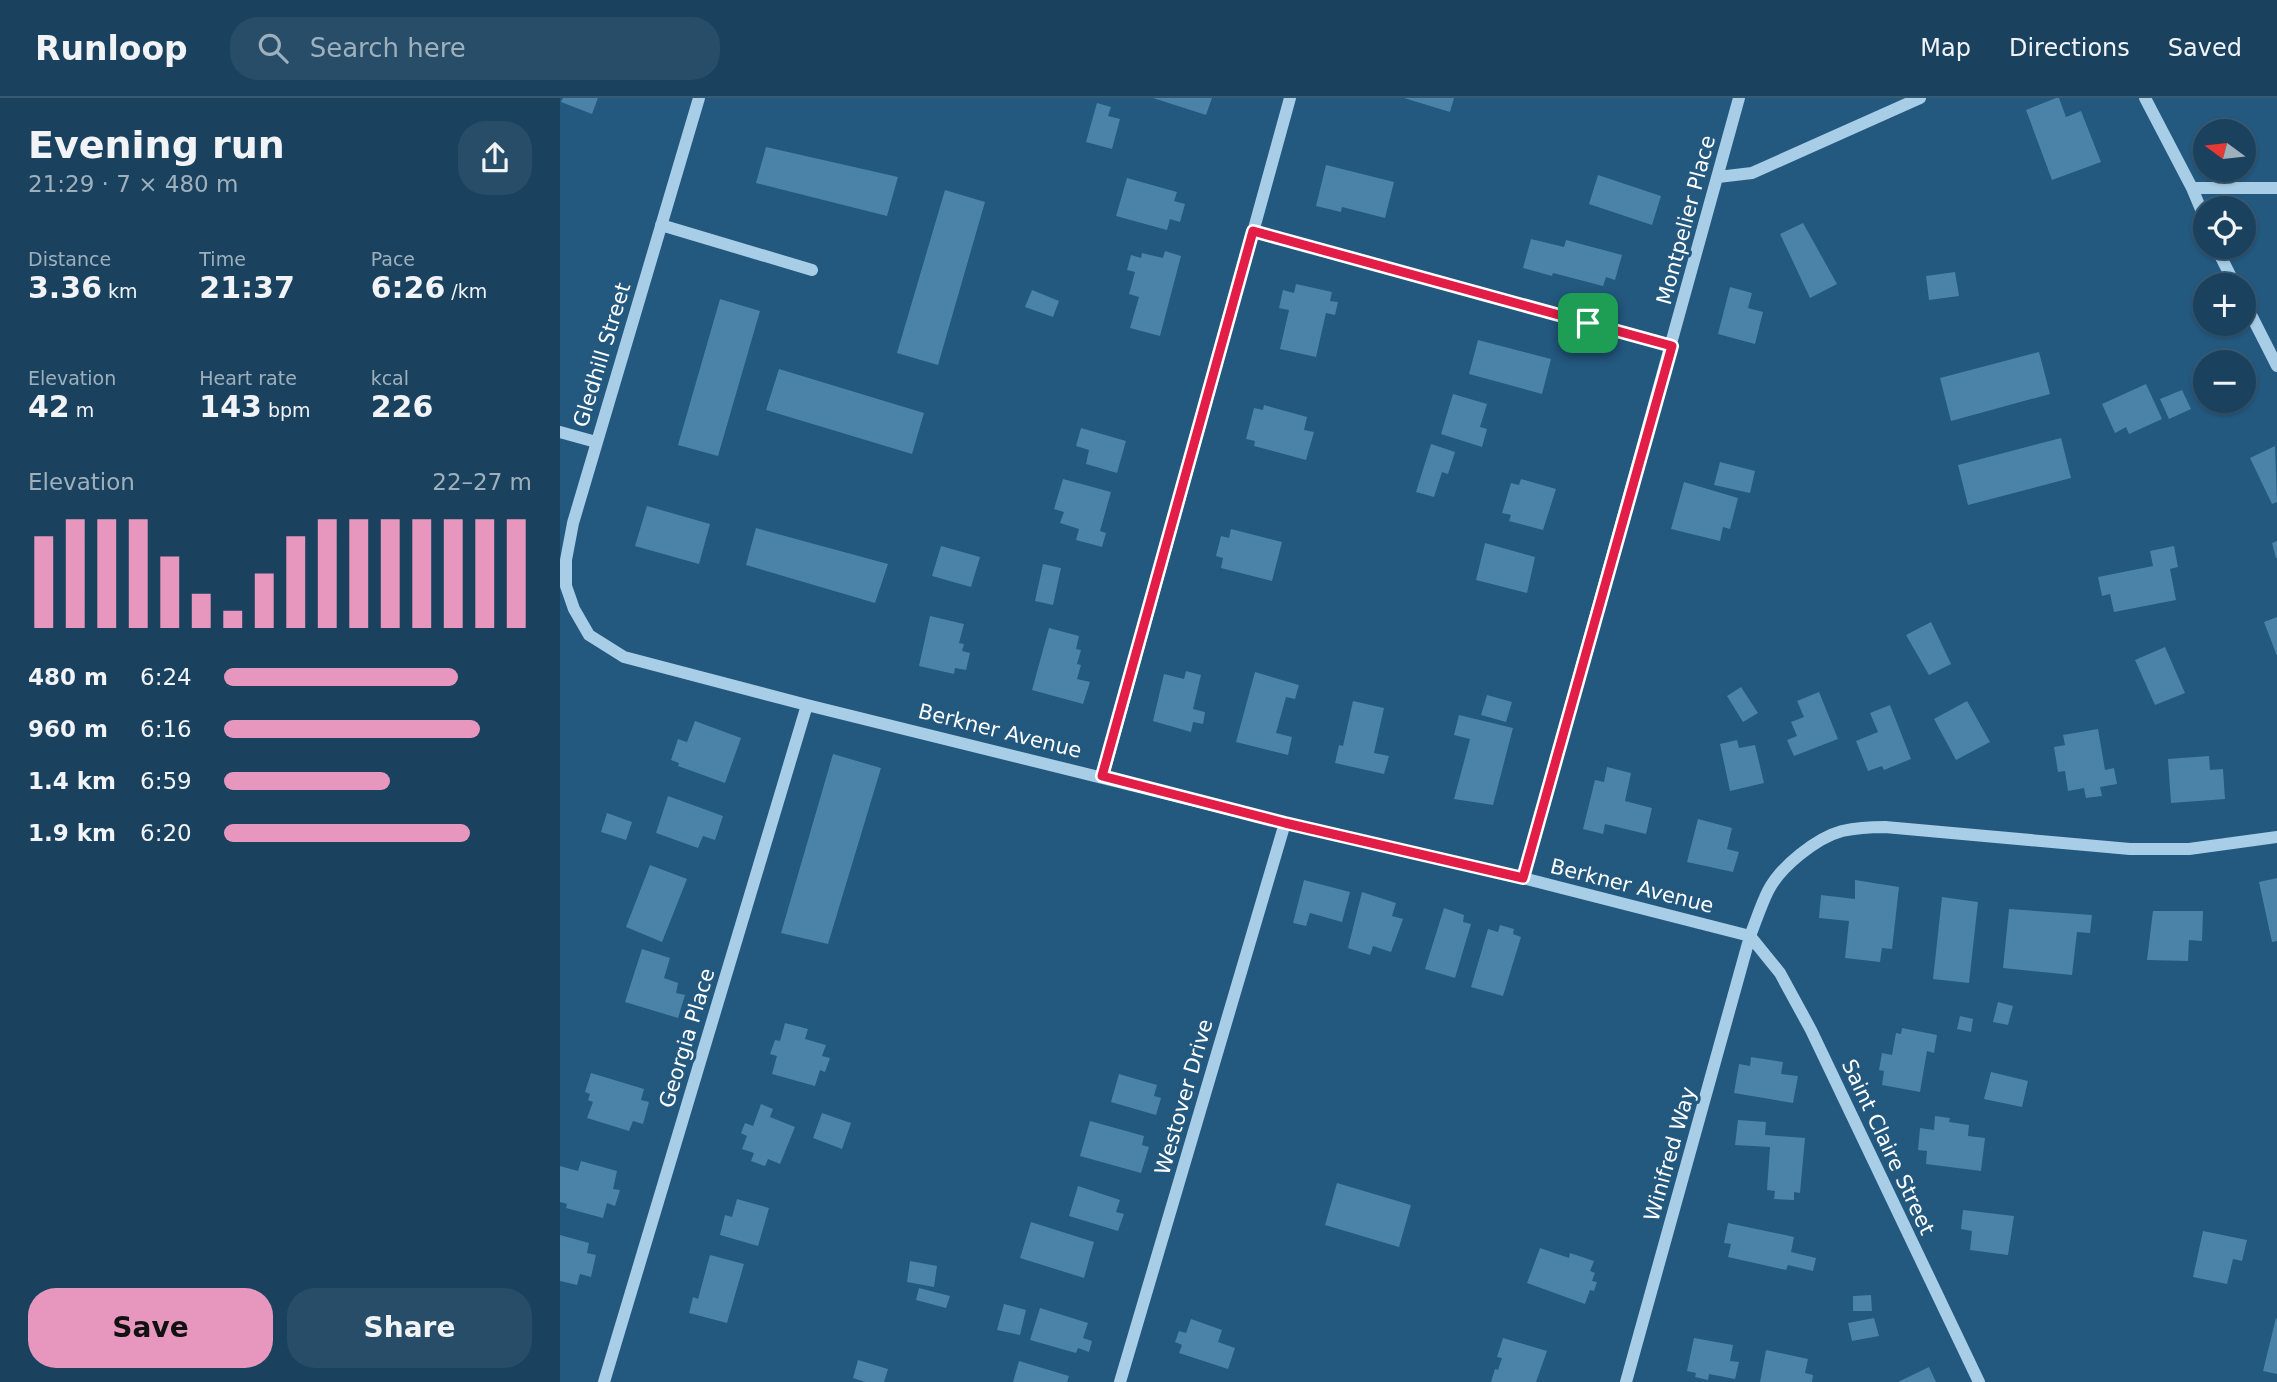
<!DOCTYPE html>
<meta charset="utf-8">
<style>
:root{--surface:#1a425f;--page:#274d68;--text:#f1f3f6;--muted:#9fb0bd;--line:#385b74;--accent:#e797bd}
body{margin:0;font-family:"DejaVu Sans",sans-serif;background:var(--page);color:var(--text);height:100vh;display:flex;flex-direction:column;font-size:26px;white-space:nowrap}
*{box-sizing:border-box;margin:0}
p{font-size:23px;color:var(--muted)}
.icon{flex:none;width:38px;height:38px;fill:none;stroke:currentColor;stroke-width:2;stroke-linecap:round;stroke-linejoin:round}
.map{position:relative;flex:1;overflow:hidden}
.panel{display:flex;flex-direction:column;background:var(--surface);width:560px}
.panel>*{flex:none}
.needle{width:46px;rotate:285deg}
.fabs{position:absolute;left:1633px;top:21px;display:grid;gap:14px}
.fabs a{display:grid;place-items:center;width:63px;height:63px;border-radius:50%;background:var(--surface);box-shadow:0 2px 5px #0004,0 0 0 2px var(--line);font-size:35px}
.pin{position:absolute;display:grid;place-items:center;width:60px;height:60px;color:#fff;margin:-30px;border-radius:14px;box-shadow:0 4px 10px #0006}
.round{display:grid;place-items:center;flex:none;width:74px;height:74px;border-radius:28px;background:var(--page)}
.head{display:flex;align-items:center;justify-content:space-between;height:119px;padding:0 28px}
h1{font-size:38px;font-weight:700;line-height:52px}
.figures{display:grid;grid-template-columns:repeat(3,1fr);gap:10px;height:119px;padding:7px 28px}
.figures div{display:grid;align-content:center}
.figures b{font-size:30px;font-weight:700}
.figures small{font-size:19px;font-weight:400}
.figures p{font-size:19px}
.chart{height:196px;padding:14px 28px}
.chart p{display:flex;justify-content:space-between}
.chart svg{width:100%;height:126px;margin-top:7px;stroke:var(--accent);stroke-width:6}
.action{display:flex;gap:14px;margin-top:auto;padding:14px 28px}
.action a{flex:1;height:80px;border-radius:28px;background:var(--accent);color:#111;font-size:28px;font-weight:700;line-height:80px;text-align:center}
.action a+a{background:var(--page);color:var(--text)}
ul{padding:0 28px;list-style:none;font-size:23px}
li{display:grid;grid-template-columns:112px 84px 1fr;align-items:center;height:52px}
li i{height:18px;border-radius:9px;background:var(--accent)}
header{display:flex;align-items:center;gap:42px;box-sizing:border-box;height:98px;padding:0 35px;background:var(--surface);border-bottom:2px solid var(--line)}
header strong{font-size:33px}
nav{display:flex;gap:38px;margin-inline-start:auto;font-size:24px}
.search{width:490px;height:63px;background:var(--page);display:flex;align-items:center;gap:18px;box-sizing:border-box;padding:0 24px;border-radius:28px;color:var(--muted);font-size:26px}
main{display:flex;flex:1;min-height:0}
.map>svg:first-child{display:block}
</style>
<header>
<strong>Runloop</strong>
<div class="search"><svg class="icon" aria-label="search" viewBox="0 0 24 24"><circle cx="10" cy="10" r="6"/><path d="M15 15l6 6"/></svg>Search here</div>
<nav><a>Map</a><a>Directions</a><a>Saved</a></nav>
</header>
<main>
<section class="panel">
<div class="head"><div><h1>Evening run</h1><p>21:29 · 7 × 480 m</p></div><a class="round"><svg class="icon" aria-label="share" viewBox="0 0 24 24"><path d="M12 15V3M7 8l5-5 5 5M5 13v7h14v-7"/></svg></a></div>
<div class="figures">
<div><p>Distance</p><b>3.36<small> km</small></b></div>
<div><p>Time</p><b>21:37</b></div>
<div><p>Pace</p><b>6:26<small> /km</small></b></div>
</div>
<div class="figures">
<div><p>Elevation</p><b>42<small> m</small></b></div>
<div><p>Heart rate</p><b>143<small> bpm</small></b></div>
<div><p>kcal</p><b>226</b></div>
</div>
<div class="chart"><p><span>Elevation</span>22–27 m</p>
<svg viewBox="0 0 160 44" preserveAspectRatio="none"><path d="M5 44V12M15 44V6M25 44V6M35 44V6M45 44V19M55 44V32M65 44V38M75 44V25M85 44V12M95 44V6M105 44V6M115 44V6M125 44V6M135 44V6M145 44V6M155 44V6"/></svg>
</div>
<ul>
<li><b>480 m</b>6:24<i style="width:76%"></i></li>
<li><b>960 m</b>6:16<i style="width:83%"></i></li>
<li><b>1.4 km</b>6:59<i style="width:54%"></i></li>
<li><b>1.9 km</b>6:20<i style="width:80%"></i></li>
</ul>
<div class="action"><a>Save</a><a>Share</a></div>
</section>
<div class="map">
<svg width="1717" height="1284" viewBox="0 0 1717 1284">
<rect width="100%" height="100%" fill="#23587f"/>
<path fill="#4b82a8" d="M3,0H38L32,16L1,4Z
M593,0H652L646,17Z
M844,0H894L890,14Z
M1496,0H1499L1506,19L1521,13L1541,64L1492,82L1466,12Z
M537,5L551,9L548,18L560,21L552,51L526,44Z
M206,49L338,79L327,118L196,85Z
M766,67L834,84L825,120L782,109L781,114L756,108Z
M1038,77L1101,98L1092,127L1029,106Z
M567,80L617,94L614,103L625,106L620,124L610,121L607,132L556,118Z
M385,92L425,104L378,267L337,255Z
M1243,125L1277,186L1250,200L1220,136Z
M971,141L1004,149L1006,142L1062,157L1055,182L1046,179L1043,188L993,175L992,178L963,170Z
M605,153L621,158L600,238L570,230L579,199L569,196L575,174L567,172L571,157L581,160L582,155L603,160Z
M1395,174L1399,198L1369,202L1366,178Z
M736,186L772,194L770,203L778,204L775,217L766,215L756,259L720,251L729,212L719,210L723,192L734,195Z
M1170,189L1192,195L1188,210L1203,214L1195,246L1158,236Z
M472,192L499,203L493,219L465,209Z
M160,201L200,213L158,358L118,347Z
M918,242L991,261L982,296L909,276Z
M1479,254L1490,296L1391,323L1380,280Z
M219,271L364,315L352,356L206,312Z
M1586,286L1602,321L1569,336L1566,329L1555,335L1542,306Z
M1622,292L1631,311L1609,321L1600,301Z
M893,296L927,306L920,329L927,331L922,349L881,336Z
M704,307L747,319L744,332L754,334L746,362L694,348L695,343L686,341L694,310L703,312Z
M521,330L566,343L557,375L526,366L529,352L516,348Z
M1501,340L1511,380L1408,407L1398,367Z
M871,346L895,354L888,376L882,374L874,399L856,394Z
M1715,348L1717,404L1712,406L1690,360Z
M1160,364L1195,373L1190,395L1154,387Z
M503,381L551,394L540,433L546,435L542,449L516,442L519,431L500,425L504,414L494,411Z
M961,381L996,391L983,432L949,423L951,417L942,415L951,385L959,387Z
M1124,384L1178,400L1170,431L1163,429L1160,443L1111,431Z
M87,408L150,426L139,466L75,448Z
M196,430L328,466L315,505L186,467Z
M671,431L722,444L712,483L661,470L663,460L656,458L661,438L669,440Z
M1717,443V460H1716L1712,445Z
M925,445L975,459L967,495L916,482Z
M381,448L420,459L411,489L372,478Z
M1614,448L1618,469L1610,471L1616,502L1554,514L1550,496L1542,498L1538,479L1593,468L1590,453Z
M483,466L501,470L493,507L475,503Z
M370,518L404,526L399,545L404,546L402,553L410,555L406,572L395,570L394,576L359,568Z
M1717,519V558L1704,524Z
M1371,524L1391,566L1369,577L1346,537Z
M489,530L519,538L516,551L521,552L517,566L521,567L517,581L530,584L523,606L472,592Z
M1605,549L1625,595L1595,607L1575,562Z
M626,573L641,577L633,611L645,614L643,626L633,624L631,634L593,623L604,576L624,581Z
M695,574L739,587L735,601L726,599L716,635L732,639L728,657L676,644Z
M1181,589L1198,615L1183,624L1167,598Z
M1259,594L1278,641L1234,658L1227,642L1237,638L1231,624L1244,619L1237,603Z
M927,597L952,604L946,624L921,617Z
M793,603L824,610L814,655L829,658L824,676L775,665L779,647L783,648Z
M1407,603L1430,644L1396,662L1374,621Z
M1330,607L1351,661L1324,672L1322,668L1308,673L1296,643L1318,634L1310,615Z
M899,617L953,630L933,707L894,701L910,641L894,637Z
M135,623L181,640L165,685L118,668L119,665L111,662L118,641L127,644Z
M1538,631L1545,672L1554,670L1557,686L1540,689L1542,698L1526,700L1524,690L1508,693L1505,673L1498,674L1494,649L1505,647L1503,637Z
M1177,642L1179,650L1195,647L1204,685L1170,693L1160,646Z
M273,656L321,670L268,846L221,835Z
M1649,658L1650,672L1663,671L1665,701L1611,705L1608,661Z
M1047,669L1071,675L1065,703L1092,710L1086,736L1045,726L1043,736L1023,731L1035,682L1044,684Z
M108,698L163,718L155,742L143,738L138,750L96,735Z
M47,715L72,724L66,742L41,734Z
M1138,721L1172,730L1167,751L1179,754L1173,774L1127,764Z
M90,767L127,781L102,844L66,829Z
M1717,780V843L1712,844L1699,784Z
M744,782L790,794L782,824L750,815L746,828L733,825Z
M1295,782L1339,789L1332,851L1322,850L1320,864L1285,860L1289,823L1259,820L1261,797L1295,801Z
M802,794L836,805L832,818L843,821L831,854L813,848L810,857L788,850Z
M1382,799L1418,804L1409,885L1373,881Z
M884,810L904,817L903,824L911,826L895,880L865,871Z
M1449,811L1532,817L1530,835L1517,834L1512,877L1443,870Z
M1593,813H1643L1642,843L1629,842L1628,863L1587,862Z
M940,827L954,831L953,836L961,839L943,898L911,889L928,831L938,834Z
M82,851L110,860L104,880L118,885L116,895L125,897L118,920L65,904Z
M1438,904L1453,908L1448,927L1433,924Z
M1400,918L1413,921L1411,934L1397,931Z
M225,925L248,931L245,941L266,947L262,958L270,960L265,974L260,972L255,988L212,976L217,958L210,956L215,942L220,943Z
M1342,930L1377,937L1374,955L1367,953L1360,994L1322,987L1324,973L1319,972L1322,955L1332,957L1336,935L1341,936Z
M1191,959L1223,964L1221,976L1238,978L1233,1005L1174,995L1179,966L1190,968Z
M1431,974L1468,983L1462,1009L1424,1001Z
M31,975L84,991L81,1002L89,1004L83,1026L73,1023L69,1033L27,1020L33,1004L28,1002L30,996L25,994Z
M559,976L597,987L594,998L601,1000L596,1017L551,1004Z
M201,1006L213,1011L210,1019L235,1029L220,1066L208,1061L205,1068L191,1063L194,1055L182,1051L187,1038L181,1035L185,1025L193,1028Z
M262,1015L291,1025L282,1051L253,1040Z
M1375,1018L1390,1020L1389,1024L1409,1027L1408,1038L1425,1040L1421,1073L1366,1066L1367,1053L1358,1052L1360,1030L1374,1032Z
M1178,1022L1206,1024L1205,1037L1245,1040L1240,1095L1234,1094V1102L1214,1101L1215,1093L1207,1092L1210,1049L1175,1047Z
M530,1023L584,1038L582,1047L589,1049L581,1075L520,1058Z
M21,1063L57,1073L53,1091L60,1092L55,1108L47,1105L43,1120L6,1110L7,1106L0,1104V1068L18,1073Z
M777,1085L851,1107L839,1149L765,1127Z
M518,1088L560,1102L556,1114L564,1116L558,1133L509,1118Z
M177,1101L209,1110L198,1148L160,1137L165,1117L172,1119Z
M1403,1112L1454,1118L1448,1157L1410,1152L1412,1133L1401,1131Z
M471,1124L534,1144L524,1180L460,1160Z
M1168,1125L1234,1139L1231,1154L1256,1160L1253,1173L1228,1167L1226,1172L1168,1159L1171,1146L1164,1145Z
M1643,1133L1687,1142L1682,1163L1673,1161L1667,1186L1633,1179Z
M0,1137L29,1145L27,1155L36,1157L31,1179L20,1176L17,1187L0,1183Z
M980,1150L1009,1160L1010,1155L1034,1163L1030,1173L1035,1175L1032,1183L1037,1184L1034,1193L1030,1192L1025,1206L967,1185Z
M150,1157L184,1166L167,1225L129,1215L133,1199L138,1201Z
M350,1163L377,1168L374,1189L347,1184Z
M359,1190L390,1198L386,1210L356,1202Z
M1311,1197L1312,1213H1293V1198Z
M444,1206L466,1212L460,1237L437,1232Z
M480,1210L528,1225L523,1240L532,1243L529,1254L518,1250L516,1255L470,1242Z
M1314,1220L1319,1238L1292,1243L1288,1225Z
M1716,1220L1717,1221V1276L1703,1273Z
M631,1221L662,1232L658,1244L675,1250L668,1271L619,1255L622,1247L615,1244L619,1233L626,1235Z
M943,1240L987,1253L976,1284H931L935,1271L938,1272L942,1260L937,1259Z
M1134,1240L1173,1247L1170,1263L1179,1264L1175,1281L1149,1276L1148,1282L1135,1279L1136,1275L1127,1273Z
M1206,1252L1248,1261L1245,1275L1253,1277L1252,1284H1200Z
M298,1262L328,1271L324,1284H305L293,1280Z
M459,1263L509,1278L507,1284H453Z
M1369,1269L1376,1284H1338Z"/>
<g fill="none" stroke-linecap="round" stroke-linejoin="round">
<path stroke="#a8cde6" stroke-width="12" d="M139,0L13,425L6,462V488L14,511L29,537L64,559L247,607L725,725L963,780L1190,838
M1585,0L1632,90L1645,121
M1158,79L1192,75L1360,0
M1632,90H1717
M101,127L252,172
M693,133L1112,248
M1656,149L1675,187
M1684,203L1717,268
M0,334L36,344
M543,678L730,0
M963,780L1179,0
M1190,838L1220,875L1251,932L1419,1284
M44,1284L247,607
M560,1284L725,725
M1066,1284L1190,838C1196,823 1201,807 1208,793C1220,769 1256,740 1282,733C1296,730 1310,729 1325,729L1570,751H1629L1717,739"/>
</g>
<g fill="none" stroke-linecap="round" stroke-linejoin="round">
<defs>
<path id="route" d="M693,133L1112,248L963,780L725,725L542,678Z"/>
</defs>
<use href="#route" stroke="#fff" stroke-width="14"/>
<use href="#route" stroke="#e11d48" stroke-width="9"/>
</g>
<g text-anchor="middle" stroke-width="6" stroke-linejoin="round" paint-order="stroke">
<g font-size="21" fill="#fff" stroke="#23587f">
<text transform="translate(1126 122) rotate(-75)" y="7">Montpelier Place</text>
<text transform="translate(42 257) rotate(-73)" y="7">Gledhill Street</text>
<text transform="translate(440 633) rotate(14)" y="7">Berkner Avenue</text>
<text transform="translate(1072 788) rotate(14)" y="7">Berkner Avenue</text>
<text transform="translate(127 940) rotate(-73)" y="7">Georgia Place</text>
<text transform="translate(624 999) rotate(-74)" y="7">Westover Drive</text>
<text transform="translate(1328 1049) rotate(65)" y="7">Saint Claire Street</text>
<text transform="translate(1110 1056) rotate(-74)" y="7">Winifred Way</text>
</g>
</g>
</svg>
<div class="fabs">
<a><svg class="needle" viewBox="-14 -14 28 28"><path d="M0-13l5 13h-10z" fill="#e53935"/><path d="M0 13l5-13h-10z" fill="#9fb0bd"/></svg></a>
<a><svg class="icon" aria-label="locate" viewBox="0 0 24 24"><circle cx="12" cy="12" r="6"/><path d="M12 2v4M12 18v4M2 12h4M18 12h4"/></svg></a>
<a>+</a>
<a>−</a>
</div>
<div class="pin" style="left:1028px;top:225px;background:#1e9e55"><svg class="icon" aria-label="arrive" viewBox="0 0 24 24"><path d="M6 21V4h12l-3 4 3 4H6"/></svg></div>
</div>
</main>
